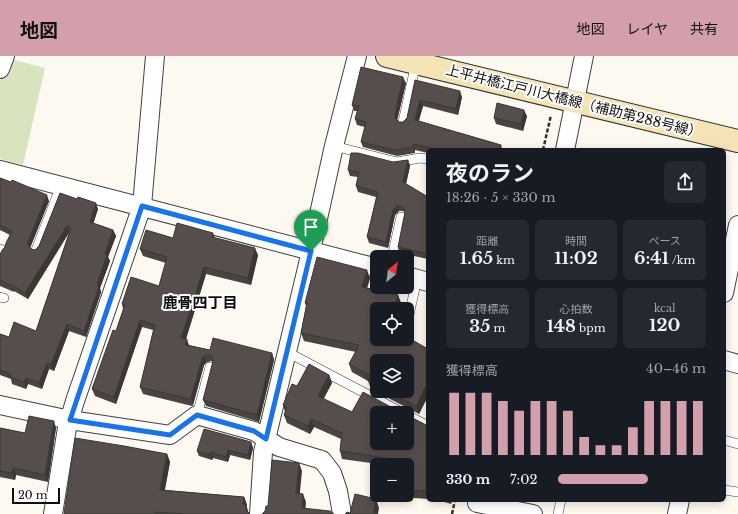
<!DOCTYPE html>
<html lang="ja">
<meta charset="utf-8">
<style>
:root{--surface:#171b24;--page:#242831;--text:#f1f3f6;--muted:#9ea1a6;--accent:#d29fab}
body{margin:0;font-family:"Libre Baskerville","Noto Sans JP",serif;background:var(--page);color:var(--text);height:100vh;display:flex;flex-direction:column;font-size:15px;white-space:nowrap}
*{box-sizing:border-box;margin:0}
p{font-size:13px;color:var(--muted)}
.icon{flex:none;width:22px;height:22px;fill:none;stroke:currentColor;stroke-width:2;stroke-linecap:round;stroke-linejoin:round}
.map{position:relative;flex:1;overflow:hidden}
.drawer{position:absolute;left:426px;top:92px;width:300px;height:354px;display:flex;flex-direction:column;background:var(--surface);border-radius:6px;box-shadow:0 2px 10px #0003}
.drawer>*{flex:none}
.needle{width:26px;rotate:29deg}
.buttons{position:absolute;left:370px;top:194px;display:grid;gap:8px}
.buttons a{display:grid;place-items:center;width:44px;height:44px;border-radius:6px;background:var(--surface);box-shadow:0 2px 10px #0003;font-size:20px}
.scale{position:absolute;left:12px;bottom:10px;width:48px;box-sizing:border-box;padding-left:4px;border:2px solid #0e0e0e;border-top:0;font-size:11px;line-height:14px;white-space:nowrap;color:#0e0e0e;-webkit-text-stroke:3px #fff;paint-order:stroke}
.pin{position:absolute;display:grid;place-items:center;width:34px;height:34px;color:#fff;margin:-41px -17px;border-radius:50% 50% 50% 0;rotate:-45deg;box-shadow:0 0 4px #0007}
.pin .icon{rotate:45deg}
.round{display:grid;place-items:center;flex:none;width:42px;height:42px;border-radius:6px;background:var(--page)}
.head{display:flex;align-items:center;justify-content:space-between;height:68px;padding:0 20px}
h1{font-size:22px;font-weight:700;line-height:30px}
.metrics{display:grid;grid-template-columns:repeat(3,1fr);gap:6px;height:68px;padding:4px 20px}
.metrics div{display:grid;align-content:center;border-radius:6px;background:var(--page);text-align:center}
.metrics b{font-size:17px;font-weight:700}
.metrics small{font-size:11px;font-weight:400}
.metrics p{font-size:11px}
.chart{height:112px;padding:8px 20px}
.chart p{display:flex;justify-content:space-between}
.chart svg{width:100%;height:72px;margin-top:4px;stroke:var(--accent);stroke-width:6}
ul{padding:0 20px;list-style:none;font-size:13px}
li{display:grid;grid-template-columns:64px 48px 1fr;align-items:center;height:30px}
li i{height:10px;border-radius:5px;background:var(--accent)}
header{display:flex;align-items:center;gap:24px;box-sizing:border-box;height:56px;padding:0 20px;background:var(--accent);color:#111}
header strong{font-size:19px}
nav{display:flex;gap:22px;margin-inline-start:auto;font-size:14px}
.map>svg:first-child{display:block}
</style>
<header>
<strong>地図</strong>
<nav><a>地図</a><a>レイヤ</a><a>共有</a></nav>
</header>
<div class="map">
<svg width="738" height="458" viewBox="0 0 738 458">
<rect width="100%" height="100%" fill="#fdf9f1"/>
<path fill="#d7e4bf" d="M7,2L45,12L23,109L0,103V20Z"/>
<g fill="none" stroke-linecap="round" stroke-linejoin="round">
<defs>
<path id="lane" d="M403,66L416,7
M334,90L397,106L420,102L428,103
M0,193L2,194
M36,194L61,130
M392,201L401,161
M0,241L4,242
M407,268L417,223
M287,296L403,357
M197,359L210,311
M407,359L428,370
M724,384L738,388
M724,434L738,436
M558,458L561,444"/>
<path id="street" d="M0,13L5,0
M565,94L584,0
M0,114L377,212
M407,220L428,226
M724,237L738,169
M724,304L738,308
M0,349L70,364L170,379L197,359L254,375L279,391L322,404L332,417L338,435L342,458
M477,447L533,458
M53,458L67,372L75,345L142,150L155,0
M259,458L263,396L308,208L334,90L357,0
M677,458L680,444"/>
<path id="secondary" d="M387,0L738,85"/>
</defs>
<use href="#lane" stroke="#414141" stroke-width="10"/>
<use href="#street" stroke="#414141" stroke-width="20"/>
<use href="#secondary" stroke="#303030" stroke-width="24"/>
<path stroke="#303030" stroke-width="2.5" stroke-dasharray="4 2" stroke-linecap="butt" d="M543,94L551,59
M452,458L455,444"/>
<use href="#lane" stroke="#fff" stroke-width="9"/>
<use href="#street" stroke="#fff" stroke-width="18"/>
<use href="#secondary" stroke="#f4e4b5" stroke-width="22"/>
</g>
<path fill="#494341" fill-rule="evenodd" d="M415,24L462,41L458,59L423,50L419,65L501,89L502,93L506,94H428V97L415,94V97L397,100L363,91L361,86L365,71L357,69L355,63L357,55H354L352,49L406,27L397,64L399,66H403L407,62Z
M527,60L523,75L496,68L494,62Z
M408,104L410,110L406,128L428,141V203L400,197L398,191L405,157L403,155H399L395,159L388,192L369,187L367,181L376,141L358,136L356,130L358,121L350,120L348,114Z
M0,122L49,145L30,192L31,193L35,194L39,190L60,137L98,153L93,167L113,174L116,180L108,201L110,205L100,232L101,236L86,281L69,275L54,315L49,313L42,333L28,328L26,333L12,328L11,323L0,319V278L9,281L36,275L69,177L28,243L14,235V236L0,230V198L5,191L10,179L0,174Z
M213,177L215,182L258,199L251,229L206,218L186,283L189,289L210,294L272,297L274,304L259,366L206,350L203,344L213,306L211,305L206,307L204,309L193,349L192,350L143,338L140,331L153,274L142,271L116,348L95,340L92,333L116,275L123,253L122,248L159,230L166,207L143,200L140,193L173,182Z
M370,222L367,232L398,239L401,247L399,253H377V283L408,279V282L428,293V340L419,358L371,333L368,325L352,316L349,308L356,296L304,285L301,277L306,250L305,247ZM377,305L407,335H377Z
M329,319L332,327L323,343L352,356L428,370V443L414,442L413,438H407V409H385L342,403L340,395L341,383L314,371L310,378L287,367L284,359L285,356L283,349L297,330Z
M0,372L25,377L56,372L48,426L16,419L15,424L0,421Z
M251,386L253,392L250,404L230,399L228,406L213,402L212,404L199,400L197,395Z
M167,398L170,406L165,434L244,441L247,449V452L248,456L250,458H64Z
M438,444H452L451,448Z"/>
<path fill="#3c3735" d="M403,21L406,27L397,65L395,62V59Z
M460,35L462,41L458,59L456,53Z
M420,44L423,50L417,69L415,64Z
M524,54L527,60L523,75L521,68Z
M413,88L415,94V97L413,91Z
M408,104L410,110L405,132L403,126Z
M47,139L49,145L30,192L28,189V186Z
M96,147L98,153L92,172L90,166Z
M397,150L399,155L395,159L388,192L386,186L393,154Z
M67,170L69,176L28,243L25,237Z
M113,174L116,180L108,201L110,205L100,232L101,236L86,281L84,275L105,198Z
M255,192L258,199L251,229L248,222Z
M204,211L206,218L198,244L184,289L181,282Z
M367,214L370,222L365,239L362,231Z
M398,239L401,247L399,253H394Z
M140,264L142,271L116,348L114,341Z
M67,268L69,275L54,315L51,309Z
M407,275L408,279L406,288L407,283Z
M187,283L189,290L185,289Z
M272,297L274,304L259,366L257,359Z
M204,300L206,307L204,309L193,349L191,342L202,303Z
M47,307L49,313L42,333L39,327Z
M329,319L332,327L321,348L318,340Z
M26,322L28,328L26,333L24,326Z
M428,326V340L419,358L416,350Z
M311,363L314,371L310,378L308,370Z
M54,365L56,372L48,426L45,419Z
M251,386L253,392L250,404L248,399Z
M228,394L230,399L228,406L226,401Z
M211,396L213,402L212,404L210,399Z
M167,398L170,406L163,442L160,434Z
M299,407L302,415L299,446L296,437Z
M13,412L16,419L15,424L12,417Z
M303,438L306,446L305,458L302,452Z
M244,441L247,449V452L249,458L243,448Z
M376,443L379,452L378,458H373Z
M449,444H452L451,448Z"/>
<path fill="#554e4c" stroke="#3c3735" d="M361,11L403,21L395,59V62L399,66H403L407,62L415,24L460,35L456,53L420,44L415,64L501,89L500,93L506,94H439L413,88V91L395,94L361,86L366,66L355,63L359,50L352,49Z
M497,47L524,54L521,68L494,62Z
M351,97H358L393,106L408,104L403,126L428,141V198L398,191L405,156L403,151L401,150H397L393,154L386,186L367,181L378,136L356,130L359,116L348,114Z
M0,122L11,126L12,124L47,139L28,186V189L31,193L35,194L39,190L60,137L77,143L78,141L96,147L90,166L113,174L105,198L107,199L97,229L99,230L84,275L67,268L51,309L47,307L39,327L26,322L24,326L10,321L11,318L0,314V278L9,281L14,266L36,275L71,172L67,170L25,237L12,229V230L0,224V198L3,193L5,191L6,187L12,175L0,169Z
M177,167L213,177L212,181L255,192L248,222L204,211L196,237L181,282L187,283L185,289L210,294L213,282L272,297L257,359L203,344L213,305L212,300L209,298L204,300L202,303L191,342L189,343L140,331L155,269L140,264L114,341L92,333L113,274L116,275L125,249L122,248L131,221L159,230L167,201L140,193L146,174L173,182Z
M317,201L367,214L362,231L398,239L394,253H377V283H407V281L428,293V326L416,350L387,335H407V305H377V330L368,325L371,320L349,308L359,289L301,277L307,247H305Z
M309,308L329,319L318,340L352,356L363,336L402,357H377V387H407V359L428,370V435L411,434V431H407V409H392L393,403L340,395L342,377L311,363L308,370L284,359L287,351L283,349L292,328L297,330Z
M29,360L54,365L45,419L13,412L12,417L0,415V372L25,377Z
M204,373L251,386L248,399L228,394L226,401L211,396L210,399L197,395Z
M75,382L124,390L167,398L160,434L244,441L243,448L246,449V454L250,458H185L156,456V458H64Z
M272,404L299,407L296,437L303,438L302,452L330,455L334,458H262L265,455L266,450H268Z
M355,438L376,443L373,458H345L347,456L350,457Z"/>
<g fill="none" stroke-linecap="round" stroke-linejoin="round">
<defs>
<path id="route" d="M142,150L311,195L266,383L254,375L197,359L170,379L70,364Z"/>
</defs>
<use href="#route" stroke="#fff" stroke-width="8"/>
<use href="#route" stroke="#1a73e8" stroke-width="5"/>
</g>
<g text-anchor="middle" stroke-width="4" stroke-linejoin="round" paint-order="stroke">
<g font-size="14" fill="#0e0e0e" stroke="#fff">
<text transform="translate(574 45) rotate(14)" y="5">上平井橋江戸川大橋線（補助第288号線）</text>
</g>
<g font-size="15" font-weight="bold" fill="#0e0e0e" stroke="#fff">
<text x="200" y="252">鹿骨四丁目</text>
</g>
</g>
</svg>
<div class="buttons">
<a><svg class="needle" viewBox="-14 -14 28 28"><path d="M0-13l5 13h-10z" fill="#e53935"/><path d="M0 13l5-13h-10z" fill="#9ea1a6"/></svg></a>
<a><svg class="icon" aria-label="locate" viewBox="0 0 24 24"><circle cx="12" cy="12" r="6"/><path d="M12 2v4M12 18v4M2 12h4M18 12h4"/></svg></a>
<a><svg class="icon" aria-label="layers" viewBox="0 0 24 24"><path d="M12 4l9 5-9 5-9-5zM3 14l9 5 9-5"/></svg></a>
<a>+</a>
<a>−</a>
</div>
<div class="scale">20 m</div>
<div class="pin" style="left:311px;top:195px;background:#1e9e55"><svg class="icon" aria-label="arrive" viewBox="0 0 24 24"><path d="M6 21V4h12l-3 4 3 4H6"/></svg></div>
<section class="drawer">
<div class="head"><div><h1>夜のラン</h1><p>18:26 · 5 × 330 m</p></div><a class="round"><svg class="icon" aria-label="share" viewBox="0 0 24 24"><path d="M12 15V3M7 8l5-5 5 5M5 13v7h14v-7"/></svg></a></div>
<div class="metrics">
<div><p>距離</p><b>1.65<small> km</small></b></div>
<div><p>時間</p><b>11:02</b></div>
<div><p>ペース</p><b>6:41<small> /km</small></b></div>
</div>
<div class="metrics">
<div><p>獲得標高</p><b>35<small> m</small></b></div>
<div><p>心拍数</p><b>148<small> bpm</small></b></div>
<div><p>kcal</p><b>120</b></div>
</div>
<div class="chart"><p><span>獲得標高</span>40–46 m</p>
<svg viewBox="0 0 160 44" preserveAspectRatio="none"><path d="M5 44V6M15 44V6M25 44V6M35 44V11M45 44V17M55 44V11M65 44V11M75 44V17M85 44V33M95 44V38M105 44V38M115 44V27M125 44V11M135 44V11M145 44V11M155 44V11"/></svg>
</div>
<ul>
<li><b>330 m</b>7:02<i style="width:61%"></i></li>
</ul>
</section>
</div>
